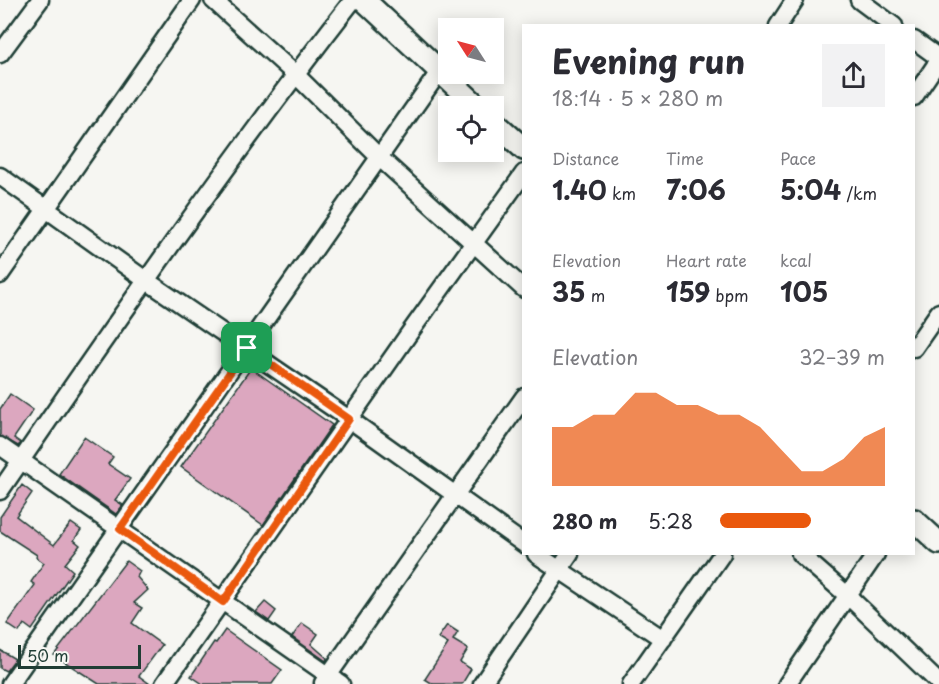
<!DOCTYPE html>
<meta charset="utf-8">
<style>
:root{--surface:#fff;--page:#f2f2f3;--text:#2b2b33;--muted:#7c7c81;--accent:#ea580c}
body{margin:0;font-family:"Playpen Sans",sans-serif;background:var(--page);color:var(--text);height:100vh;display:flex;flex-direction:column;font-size:22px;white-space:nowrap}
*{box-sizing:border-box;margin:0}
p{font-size:20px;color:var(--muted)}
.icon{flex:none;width:33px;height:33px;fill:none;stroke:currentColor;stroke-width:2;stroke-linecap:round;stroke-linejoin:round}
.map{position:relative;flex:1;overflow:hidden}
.side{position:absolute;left:522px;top:24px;width:393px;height:531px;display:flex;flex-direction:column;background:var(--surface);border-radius:0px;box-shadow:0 3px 15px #0003}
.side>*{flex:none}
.needle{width:39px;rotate:306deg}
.tools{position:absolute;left:438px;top:18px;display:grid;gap:12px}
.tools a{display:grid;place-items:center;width:66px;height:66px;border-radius:0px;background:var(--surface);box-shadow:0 3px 15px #0003;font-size:30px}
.scale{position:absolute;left:18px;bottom:15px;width:123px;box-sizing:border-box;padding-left:6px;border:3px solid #1f3d34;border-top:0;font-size:16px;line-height:21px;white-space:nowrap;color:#1f3d34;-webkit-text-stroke:4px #f6f6f2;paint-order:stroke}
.pin{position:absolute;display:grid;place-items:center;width:51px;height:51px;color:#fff;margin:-26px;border-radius:12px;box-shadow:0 3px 9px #0006}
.round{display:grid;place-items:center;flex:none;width:63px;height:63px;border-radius:0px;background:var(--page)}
.headline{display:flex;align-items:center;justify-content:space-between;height:102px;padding:0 30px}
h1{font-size:33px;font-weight:700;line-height:45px}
.stats{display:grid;grid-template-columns:repeat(3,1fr);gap:9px;height:102px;padding:6px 30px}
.stats div{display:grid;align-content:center}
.stats b{font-size:26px;font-weight:700}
.stats small{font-size:16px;font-weight:400}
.stats p{font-size:16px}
.chart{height:168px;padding:12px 30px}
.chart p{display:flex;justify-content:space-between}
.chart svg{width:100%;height:108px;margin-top:6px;fill:var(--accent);opacity:.7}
ul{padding:0 30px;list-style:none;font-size:20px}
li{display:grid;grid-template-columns:96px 72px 1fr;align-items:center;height:45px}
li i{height:15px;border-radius:8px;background:var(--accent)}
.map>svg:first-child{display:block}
</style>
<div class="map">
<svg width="939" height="684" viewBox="0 0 939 684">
<rect width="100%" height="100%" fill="#f6f6f2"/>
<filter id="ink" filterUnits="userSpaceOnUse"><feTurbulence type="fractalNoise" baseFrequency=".0167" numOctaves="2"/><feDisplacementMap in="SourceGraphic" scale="12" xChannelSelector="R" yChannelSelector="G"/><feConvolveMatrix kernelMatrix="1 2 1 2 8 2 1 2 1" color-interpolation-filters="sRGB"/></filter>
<g filter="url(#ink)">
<path fill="#dca7bf" stroke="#1f3d34" stroke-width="1.5" d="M251,368L332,425L263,525L181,467Z
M10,394L33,410L14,438L21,443L18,446L0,436V409Z
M84,437L113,457L108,464L130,479L115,500L123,505L116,514L59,474Z
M22,485L32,493L16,516L54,545L71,523L81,530L74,540L80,545L65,564L73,571L32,630L24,624L19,632L7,624L35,585L31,582L44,563L36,557L37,555L0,531V517Z
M126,561L140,571L137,577L148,590L134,603L142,608L132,623L162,645L139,676L150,684H99L54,655Z
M265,602L276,611L269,621L256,612Z
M302,623L318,634L311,644L327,658L326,661L292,637Z
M447,625L458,632L453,640L468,649L460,662L471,669L462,684H433L425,679L448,644L438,638Z
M225,630L282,670L272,684H203L191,676L214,642L216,643Z
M0,650L15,659L6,671L0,668Z"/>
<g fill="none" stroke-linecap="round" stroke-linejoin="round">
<defs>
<path id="minor" d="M213,0L295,74L380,158L524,289
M859,0L894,26
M778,26L795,0
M914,40L939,58
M0,54L40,0
M914,97L939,60
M0,176L147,281L349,419L524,544
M0,275L192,0
M914,348L939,312
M0,446L341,684
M0,491C114,325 229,159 353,0
M536,554L663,639
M800,554L848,596L939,683
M323,683L524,397
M10,684L439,72
M164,684L408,335L524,173
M482,684L570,554
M631,684L722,554
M787,684L876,554"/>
<path id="tertiary" d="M364,0L477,106
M494,122L524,149
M914,520L939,543"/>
</defs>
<use href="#minor" stroke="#1f3d34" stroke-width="21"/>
<use href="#tertiary" stroke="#1f3d34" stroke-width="26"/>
<use href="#minor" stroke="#f6f6f2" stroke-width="16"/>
<use href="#tertiary" stroke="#f6f6f2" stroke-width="21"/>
</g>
</g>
<g fill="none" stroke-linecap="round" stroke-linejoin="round" filter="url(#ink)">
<defs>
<path id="route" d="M247,348L349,419L223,602L120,529Z"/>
</defs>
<use href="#route" stroke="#fff" stroke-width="12"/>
<use href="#route" stroke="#ea580c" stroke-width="8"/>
</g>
</svg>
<div class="tools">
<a><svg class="needle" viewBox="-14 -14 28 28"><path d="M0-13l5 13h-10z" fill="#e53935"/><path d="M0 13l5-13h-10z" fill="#7c7c81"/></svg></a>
<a><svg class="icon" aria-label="locate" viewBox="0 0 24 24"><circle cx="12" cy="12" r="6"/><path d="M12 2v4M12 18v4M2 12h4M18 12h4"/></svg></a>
</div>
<div class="scale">50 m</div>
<div class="pin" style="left:247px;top:348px;background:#1e9e55"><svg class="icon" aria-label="arrive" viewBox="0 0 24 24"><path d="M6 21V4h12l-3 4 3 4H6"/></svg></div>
<section class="side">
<div class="headline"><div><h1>Evening run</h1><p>18:14 · 5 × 280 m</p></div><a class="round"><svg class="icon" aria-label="share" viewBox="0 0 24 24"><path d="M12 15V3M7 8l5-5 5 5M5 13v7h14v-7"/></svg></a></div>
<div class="stats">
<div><p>Distance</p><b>1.40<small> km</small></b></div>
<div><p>Time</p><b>7:06</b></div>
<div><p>Pace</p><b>5:04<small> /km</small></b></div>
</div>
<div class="stats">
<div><p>Elevation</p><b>35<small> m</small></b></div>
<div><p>Heart rate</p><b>159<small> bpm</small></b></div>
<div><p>kcal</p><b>105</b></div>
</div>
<div class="chart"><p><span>Elevation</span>32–39 m</p>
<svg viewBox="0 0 160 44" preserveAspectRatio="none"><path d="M0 44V20L10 20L20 15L30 15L40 6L50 6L60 11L70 11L80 15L90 15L100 20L110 29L120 38L130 38L140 33L150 24L160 20V44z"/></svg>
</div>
<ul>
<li><b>280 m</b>5:28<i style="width:55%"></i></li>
</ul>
</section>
</div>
